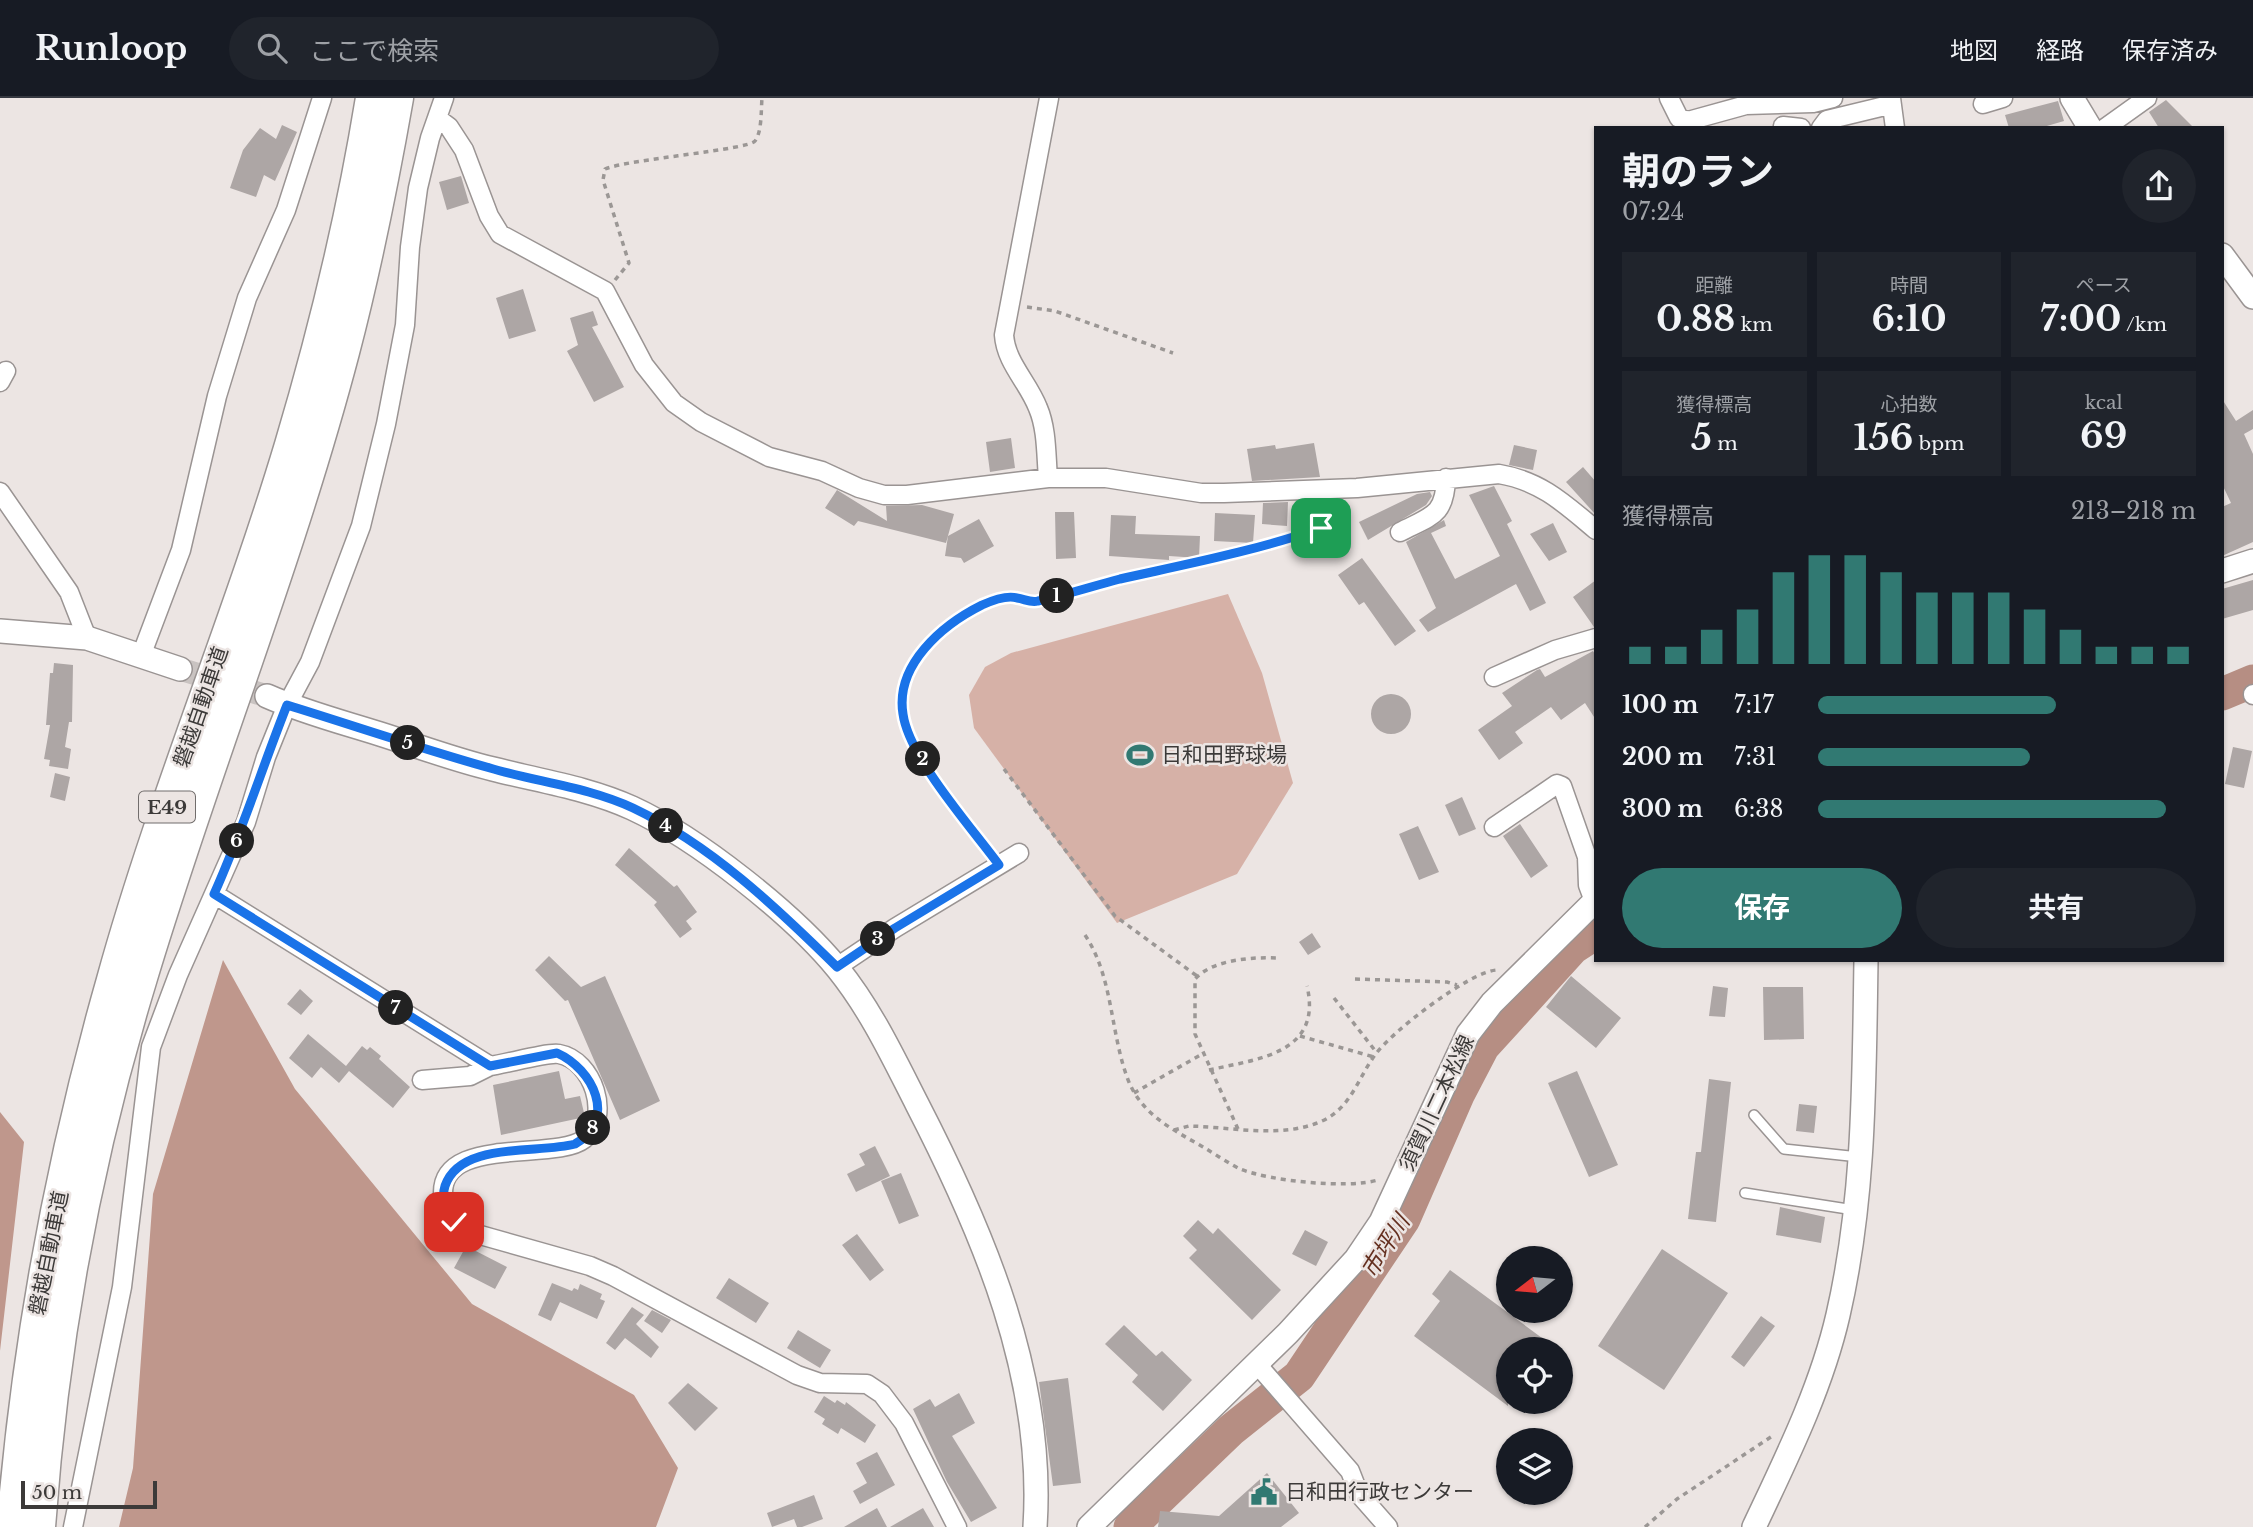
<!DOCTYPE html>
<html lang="ja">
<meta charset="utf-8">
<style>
:root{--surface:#171b24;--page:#20242c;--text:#f1f3f6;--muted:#9ea1a6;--line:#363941;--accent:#317972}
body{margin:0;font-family:"Libre Baskerville","Noto Sans JP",serif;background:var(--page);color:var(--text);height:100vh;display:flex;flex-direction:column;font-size:26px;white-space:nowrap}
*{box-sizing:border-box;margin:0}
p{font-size:23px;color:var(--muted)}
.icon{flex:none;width:38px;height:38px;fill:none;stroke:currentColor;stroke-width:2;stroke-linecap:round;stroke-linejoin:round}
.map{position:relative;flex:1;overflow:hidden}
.details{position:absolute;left:1594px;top:28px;width:630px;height:836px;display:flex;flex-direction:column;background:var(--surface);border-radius:0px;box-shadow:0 2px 5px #0004}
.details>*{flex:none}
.needle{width:46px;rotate:254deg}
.controls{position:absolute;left:1496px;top:1148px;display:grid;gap:14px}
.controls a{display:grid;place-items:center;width:77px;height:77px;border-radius:50%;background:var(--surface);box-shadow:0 2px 5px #0004;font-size:35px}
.scale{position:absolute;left:21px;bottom:18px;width:136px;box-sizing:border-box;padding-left:7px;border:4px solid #3c3a39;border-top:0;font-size:19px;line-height:24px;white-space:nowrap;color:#3c3a39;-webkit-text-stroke:5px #ece5e3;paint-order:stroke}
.pin{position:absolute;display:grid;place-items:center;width:60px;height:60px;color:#fff;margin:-30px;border-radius:14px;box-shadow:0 4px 10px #0006}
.km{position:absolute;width:35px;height:35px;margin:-18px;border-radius:50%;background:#222;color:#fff;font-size:19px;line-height:35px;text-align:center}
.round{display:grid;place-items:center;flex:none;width:74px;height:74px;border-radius:37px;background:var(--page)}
.head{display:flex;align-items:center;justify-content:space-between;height:119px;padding:0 28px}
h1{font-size:38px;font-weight:700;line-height:52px}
.stats{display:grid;grid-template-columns:repeat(3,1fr);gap:10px;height:119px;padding:7px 28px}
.stats div{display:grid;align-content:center;border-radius:0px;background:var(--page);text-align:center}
.stats b{font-size:35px;font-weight:700}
.stats small{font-size:19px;font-weight:400}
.stats p{font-size:19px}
.chart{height:196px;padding:14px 28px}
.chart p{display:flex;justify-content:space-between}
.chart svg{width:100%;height:126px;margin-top:7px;stroke:var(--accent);stroke-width:6}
.button{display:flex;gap:14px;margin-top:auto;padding:14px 28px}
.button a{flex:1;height:80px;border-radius:42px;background:var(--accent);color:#fff;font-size:28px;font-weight:700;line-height:80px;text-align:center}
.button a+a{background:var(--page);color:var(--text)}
ul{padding:0 28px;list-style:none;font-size:23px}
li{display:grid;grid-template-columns:112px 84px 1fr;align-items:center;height:52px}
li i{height:18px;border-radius:9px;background:var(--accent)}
header{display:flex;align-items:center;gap:42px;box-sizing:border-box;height:98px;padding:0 35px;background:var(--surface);border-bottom:2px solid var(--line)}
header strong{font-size:33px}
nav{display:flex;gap:38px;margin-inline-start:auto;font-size:24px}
.search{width:490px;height:63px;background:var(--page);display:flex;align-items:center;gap:18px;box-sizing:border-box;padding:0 24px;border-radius:38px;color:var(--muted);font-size:26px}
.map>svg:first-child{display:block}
</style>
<header>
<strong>Runloop</strong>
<div class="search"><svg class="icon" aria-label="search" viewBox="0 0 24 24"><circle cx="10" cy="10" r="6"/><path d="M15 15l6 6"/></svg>ここで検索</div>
<nav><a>地図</a><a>経路</a><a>保存済み</a></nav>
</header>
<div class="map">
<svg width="2253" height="1429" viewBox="0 0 2253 1429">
<rect width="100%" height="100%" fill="#ece5e3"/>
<path fill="#d6b1a7" d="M1228,496L1262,575L1293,685L1237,776L1117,825L974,630L969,597L985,569L1011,555Z"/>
<path fill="#bf978c" d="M223,862L295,991L472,1206L634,1297L678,1370L656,1429H119L133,1370L153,1096Z
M0,1014L24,1044L0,1253Z"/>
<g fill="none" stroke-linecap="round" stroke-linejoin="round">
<path stroke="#b68e83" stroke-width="33" d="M2222,596L2253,583
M1130,1429L1231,1332L1299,1278L1404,1121L1459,995L1483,949L1573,850L1596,835"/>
</g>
<path fill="#ada6a5" d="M2166,2L2194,30H2159L2149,14Z
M2058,3L2064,23L2040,30H2009L2005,17Z
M282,27L297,34L275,83L264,77L256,99L230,90L243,52L260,30L276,41Z
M461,78L469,105L447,112L439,84Z
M523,191L536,233L509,241L496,200Z
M593,213L598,227L592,229L624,289L594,304L567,253L578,247L570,220Z
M2222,301L2236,323L2253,312V331L2244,336L2253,356V444L2222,458V409L2231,405L2222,386Z
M1011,340L1015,370L990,374L986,344Z
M1314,345L1320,379L1252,383L1247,351L1275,347L1276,351Z
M1514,347L1537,352L1533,372L1509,367Z
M1583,369L1596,384V417L1566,384Z
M1494,388L1512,423L1507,426L1546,505L1530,513L1516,486L1428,534L1419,522L1436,510L1406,444L1444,422L1446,428L1431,435L1455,481L1500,458L1469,397Z
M837,392L887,423L886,408L922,407L954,416L946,445L858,423L854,428L825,410Z
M1430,394L1432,398L1426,407L1368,442L1359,424L1417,396Z
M1288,404L1287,428L1262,426L1263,405Z
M1055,414H1074L1076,460L1056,461Z
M1215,415L1255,417L1253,445L1214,443Z
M1111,417L1136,418L1135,436L1200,438L1199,460L1169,458V462L1109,458Z
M979,421L994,448L964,465L961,460L945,458L948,438Z
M1553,425L1567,454L1549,463L1530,436Z
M1362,460L1416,533L1395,548L1364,504L1359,507L1338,477Z
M1596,482V529H1594L1573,499Z
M2253,482V512L2222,521V491Z
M1593,553L1596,558V622L1585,605L1561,622L1551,609L1515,634L1523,645L1499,662L1478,632L1512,608L1502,595L1537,572L1540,571L1545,579Z
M54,565L73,567L72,624H69L65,649L71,651L68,671L49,668L50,662L44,661L50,627H46L50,575H53Z
M1371 616a20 20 0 1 1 40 0a20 20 0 1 1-40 0Z
M2233,649L2252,653L2244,690L2225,686Z
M55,675L70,679L65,703L50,699Z
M1462,699L1476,731L1459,738L1445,707Z
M1520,726L1548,768L1531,780L1503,738Z
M1418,728L1439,774L1419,782L1399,736Z
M629,750L674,789L677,787L697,814L686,823L692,831L680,840L654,807L657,804L615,767Z
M1312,835L1321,849L1308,857L1299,844Z
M549,858L581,889L605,878L660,1003L620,1022L568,902L565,903L535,872Z
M1571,878L1621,920L1596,950L1546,909Z
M1713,888L1728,890L1725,919L1709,918Z
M1763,889H1803L1804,941L1764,942Z
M300,891L313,903L301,917L287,906Z
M308,936L346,968L362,948L367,952L370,949L381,958L379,961L410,989L393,1010L349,973L339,985L321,969L312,980L289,960Z
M559,973L565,1001L580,998L585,1019L501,1037L493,987Z
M1577,973L1618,1067L1589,1079L1548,985Z
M1709,981L1731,984L1716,1124L1688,1121L1696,1054H1701Z
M1799,1006L1817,1008L1814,1035L1796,1033Z
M875,1048L890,1078L856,1094L847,1076L865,1067L859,1056Z
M901,1075L919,1118L899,1126L881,1083Z
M1780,1109L1825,1119L1821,1145L1776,1137Z
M1198,1122L1213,1136L1218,1130L1281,1192L1252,1222L1189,1160L1197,1152L1183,1138Z
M1305,1132L1328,1144L1316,1168L1292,1156Z
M857,1136L884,1172L870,1183L842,1147Z
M470,1150L507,1169L495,1191L454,1170L464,1152L468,1154Z
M1662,1151L1728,1195L1664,1292L1598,1248Z
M1450,1172L1557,1251H1508V1308L1414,1238L1440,1203L1432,1196Z
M729,1180L769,1205L756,1225L716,1200Z
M552,1185L572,1193L574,1190L578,1192L580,1186L602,1196L600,1201L605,1203L597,1221L560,1204L551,1223L538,1217Z
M632,1209L644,1217L636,1226L659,1249L651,1260L625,1240L615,1252L606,1245Z
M652,1212L671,1222L662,1235L644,1223Z
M1761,1218L1775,1228L1744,1269L1731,1259Z
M1124,1227L1156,1258L1162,1253L1192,1282L1163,1313L1132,1284L1138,1277L1105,1246Z
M798,1232L831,1252L820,1270L787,1250Z
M1068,1280L1081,1385L1053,1388L1039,1284Z
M688,1285L718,1310L695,1333L668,1305Z
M959,1295L975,1325L952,1338L997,1410L971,1424L947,1384L913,1311L930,1301L935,1309Z
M824,1298L835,1305L837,1302L845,1307L846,1304L876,1327L865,1345L841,1330L838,1336L822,1326L825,1321L814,1314Z
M877,1354L895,1387L860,1406L853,1393L867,1385L856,1365Z
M1267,1375L1299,1415L1281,1429H1158L1160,1413L1219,1418Z
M814,1397L823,1421L802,1429H797L794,1421L772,1429L767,1415Z
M877,1410L887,1429H844Z
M923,1410L934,1429H890Z"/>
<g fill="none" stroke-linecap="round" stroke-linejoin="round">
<path stroke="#c9c3c1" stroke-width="23" stroke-dasharray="23 11" stroke-linecap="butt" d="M180,571L267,598"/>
<defs>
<path id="lane" d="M1754,1017L1784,1051L1859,1059
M1745,1095L1854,1112"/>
<path id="street" d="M1669,0L1679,20L1688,23L1746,7L1813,5L1833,0
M1891,0L1895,30
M1983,6L2003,0
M437,20L449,29L464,52L489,118L500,136L605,193L644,267L674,305L701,324L769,359L822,373L859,390L884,397H907L1048,380H1106L1201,395H1224L1357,390L1499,376C1541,383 1565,406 1596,432
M1783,28L1801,30
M1821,30L1827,22L1889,7
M2105,30L2147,0
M0,284L6,273
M1048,380C1046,357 1047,331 1038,310C1028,284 1006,265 1004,237L1049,0
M0,394L69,494L87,540
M1400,434C1431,418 1445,418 1446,380
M141,558L181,452L217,298L247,200L286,112L322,0
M1494,579L1555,552L1596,540
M2253,597V596
M1494,729L1557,686L1562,688L1587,759L1588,787L1594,803
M214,796L490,968C506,966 547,954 559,956C593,962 612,1019 584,1041C554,1065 431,1034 444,1105C447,1117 455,1127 466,1133L590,1168L613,1178L797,1277L820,1285L867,1286L882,1296L904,1325L957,1429
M837,869L895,830L1019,755
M422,982L470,978L490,968
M1256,1265L1350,1373L1359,1396L1388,1429
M73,1429L122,1189L151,949L178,877L246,724L266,659L287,607L310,564L361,428L386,326L405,227L410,149L418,90L430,40L444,0"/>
<path id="secondary" d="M2072,0L2090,30
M2222,157L2253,199
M2222,473L2253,463
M0,533L87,540L180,571
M267,598C303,614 342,624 380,636C418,648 455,662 493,671C540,683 588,690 632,710C697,740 793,816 838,871C871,912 893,959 917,1006C984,1136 1045,1279 1035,1429
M1089,1429L1288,1235L1356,1161L1381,1124L1468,936L1492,905L1596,802
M1754,1429C1786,1361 1821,1291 1838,1217C1865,1100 1864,981 1866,863"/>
<path id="highway" d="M12,1429C27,1244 61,1061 112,882C162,701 236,527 290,347C324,233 352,117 371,0
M40,1429C53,1244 87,1060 141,883C204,672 288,467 344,254C366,170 383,85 398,0"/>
</defs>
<use href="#lane" stroke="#9a9493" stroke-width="12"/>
<use href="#street" stroke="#9a9493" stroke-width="21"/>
<use href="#secondary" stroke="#9a9493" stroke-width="26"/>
<use href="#highway" stroke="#9a9493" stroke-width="33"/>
<path stroke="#9b9795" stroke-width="3.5" stroke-dasharray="5 5" stroke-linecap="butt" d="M615,182L629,165L603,82L605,71C629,61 748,52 755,43C762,34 761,12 762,0
M1027,209L1055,213L1173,255
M1004,671L1115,818L1197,878
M990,755L914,649L903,616L904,584L936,538L959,521L995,502L1015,499L1037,503L1120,481L1194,467L1321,431L1340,409
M1085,837C1113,879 1110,932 1127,979C1140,1016 1172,1031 1203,1049C1215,1056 1228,1065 1240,1071C1270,1083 1347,1091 1378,1082
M1355,881L1447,884L1457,887
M1334,900L1377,955
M1300,938L1374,959
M1209,972C1257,961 1323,956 1307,888
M1134,995L1202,956
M1238,1031L1195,936V881C1213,861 1253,859 1278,860
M1174,1032L1189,1028C1232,1029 1282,1041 1322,1023C1351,1010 1358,980 1375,957C1391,934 1470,873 1497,872
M1645,1429L1677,1401L1774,1337"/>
<use href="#lane" stroke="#fff" stroke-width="9"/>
<use href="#street" stroke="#fff" stroke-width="18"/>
<use href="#secondary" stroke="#fff" stroke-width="23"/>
<use href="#highway" stroke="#fff" stroke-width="30"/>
</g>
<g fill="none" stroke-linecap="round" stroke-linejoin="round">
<defs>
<path id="route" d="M454,1124C446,1114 441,1101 445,1088C460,1043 538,1056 575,1046C618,1022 593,971 557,955L490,968L214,796C242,734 262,670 287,607C355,628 422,651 490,670C537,684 588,689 633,710C711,747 776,809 837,869L895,830L999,767C972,730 909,660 903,616C895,567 942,527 982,507C991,503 1007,497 1017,500C1025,501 1030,505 1038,503C1066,497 1093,488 1120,481C1187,466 1255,453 1321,430"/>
</defs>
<use href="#route" stroke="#fff" stroke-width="14"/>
<use href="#route" stroke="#1a73e8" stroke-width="9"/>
</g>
<defs>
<symbol id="stadium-bare" viewBox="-9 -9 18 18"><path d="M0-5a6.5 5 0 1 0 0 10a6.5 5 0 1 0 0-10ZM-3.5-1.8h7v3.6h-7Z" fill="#317972" stroke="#ece5e3" stroke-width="2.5" paint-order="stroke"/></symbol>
<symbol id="civic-bare" viewBox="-9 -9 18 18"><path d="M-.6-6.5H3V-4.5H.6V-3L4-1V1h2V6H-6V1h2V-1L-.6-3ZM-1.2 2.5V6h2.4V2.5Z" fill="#317972" stroke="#ece5e3" stroke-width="2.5" paint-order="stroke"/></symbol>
</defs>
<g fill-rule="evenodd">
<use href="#stadium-bare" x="1121" y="638" width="38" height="38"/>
<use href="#civic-bare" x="1245" y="1375" width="38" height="38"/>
</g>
<g text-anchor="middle" stroke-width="5" stroke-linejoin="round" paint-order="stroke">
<rect fill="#ece5e3" stroke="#716d6c" stroke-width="2" x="139" y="693.5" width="56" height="31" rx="5"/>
<g font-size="19" font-weight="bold" fill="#3c3a39">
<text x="167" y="716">E49</text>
</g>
<g font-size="21" fill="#3c3a39" stroke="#ece5e3">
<text transform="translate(201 609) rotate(-71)" y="7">磐越自動車道</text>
<text transform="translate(1437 1005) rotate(-65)" y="7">須賀川二本松線</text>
<text transform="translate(49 1155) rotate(-79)" y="7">磐越自動車道</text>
</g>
<g font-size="21" fill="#3c3a39" stroke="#ece5e3" text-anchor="start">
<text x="1161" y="664">日和田野球場</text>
<text x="1285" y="1401">日和田行政センター</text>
</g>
<g font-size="23" font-style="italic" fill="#642f1f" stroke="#ece5e3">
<text transform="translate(1385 1148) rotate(-58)" y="8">市坪川</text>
</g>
</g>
</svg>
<div class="controls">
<a><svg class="needle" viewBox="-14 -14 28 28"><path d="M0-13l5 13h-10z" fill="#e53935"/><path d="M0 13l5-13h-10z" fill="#9ea1a6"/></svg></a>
<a><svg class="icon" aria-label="locate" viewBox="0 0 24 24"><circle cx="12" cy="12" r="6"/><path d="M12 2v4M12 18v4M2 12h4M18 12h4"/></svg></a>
<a><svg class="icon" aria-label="layers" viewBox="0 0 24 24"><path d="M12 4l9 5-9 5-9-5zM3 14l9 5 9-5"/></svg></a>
</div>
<div class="scale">50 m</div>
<div class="pin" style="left:1321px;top:430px;background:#1e9e55"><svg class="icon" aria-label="arrive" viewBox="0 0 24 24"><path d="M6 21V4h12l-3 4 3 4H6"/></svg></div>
<div class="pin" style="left:454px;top:1124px;background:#d93025"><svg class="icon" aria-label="check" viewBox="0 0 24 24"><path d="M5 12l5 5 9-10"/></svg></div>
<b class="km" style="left:1057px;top:498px">1</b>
<b class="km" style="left:923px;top:661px">2</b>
<b class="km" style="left:878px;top:841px">3</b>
<b class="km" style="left:666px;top:728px">4</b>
<b class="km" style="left:408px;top:645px">5</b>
<b class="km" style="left:237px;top:743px">6</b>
<b class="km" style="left:396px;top:910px">7</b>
<b class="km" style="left:593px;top:1030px">8</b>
<section class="details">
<div class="head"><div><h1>朝のラン</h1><p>07:24</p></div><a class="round"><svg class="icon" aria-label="share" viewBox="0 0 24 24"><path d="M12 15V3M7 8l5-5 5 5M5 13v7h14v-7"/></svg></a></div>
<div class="stats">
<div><p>距離</p><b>0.88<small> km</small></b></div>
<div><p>時間</p><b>6:10</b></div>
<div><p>ペース</p><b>7:00<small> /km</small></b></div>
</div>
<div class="stats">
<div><p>獲得標高</p><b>5<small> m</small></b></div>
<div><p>心拍数</p><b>156<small> bpm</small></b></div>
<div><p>kcal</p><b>69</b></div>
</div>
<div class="chart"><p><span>獲得標高</span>213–218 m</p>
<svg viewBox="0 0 160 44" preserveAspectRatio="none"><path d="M5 44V38M15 44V38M25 44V32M35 44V25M45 44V12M55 44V6M65 44V6M75 44V12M85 44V19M95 44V19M105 44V19M115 44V25M125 44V32M135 44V38M145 44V38M155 44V38"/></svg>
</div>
<ul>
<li><b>100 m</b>7:17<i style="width:63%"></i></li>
<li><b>200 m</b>7:31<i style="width:56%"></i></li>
<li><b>300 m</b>6:38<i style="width:92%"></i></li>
</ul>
<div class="button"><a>保存</a><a>共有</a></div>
</section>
</div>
